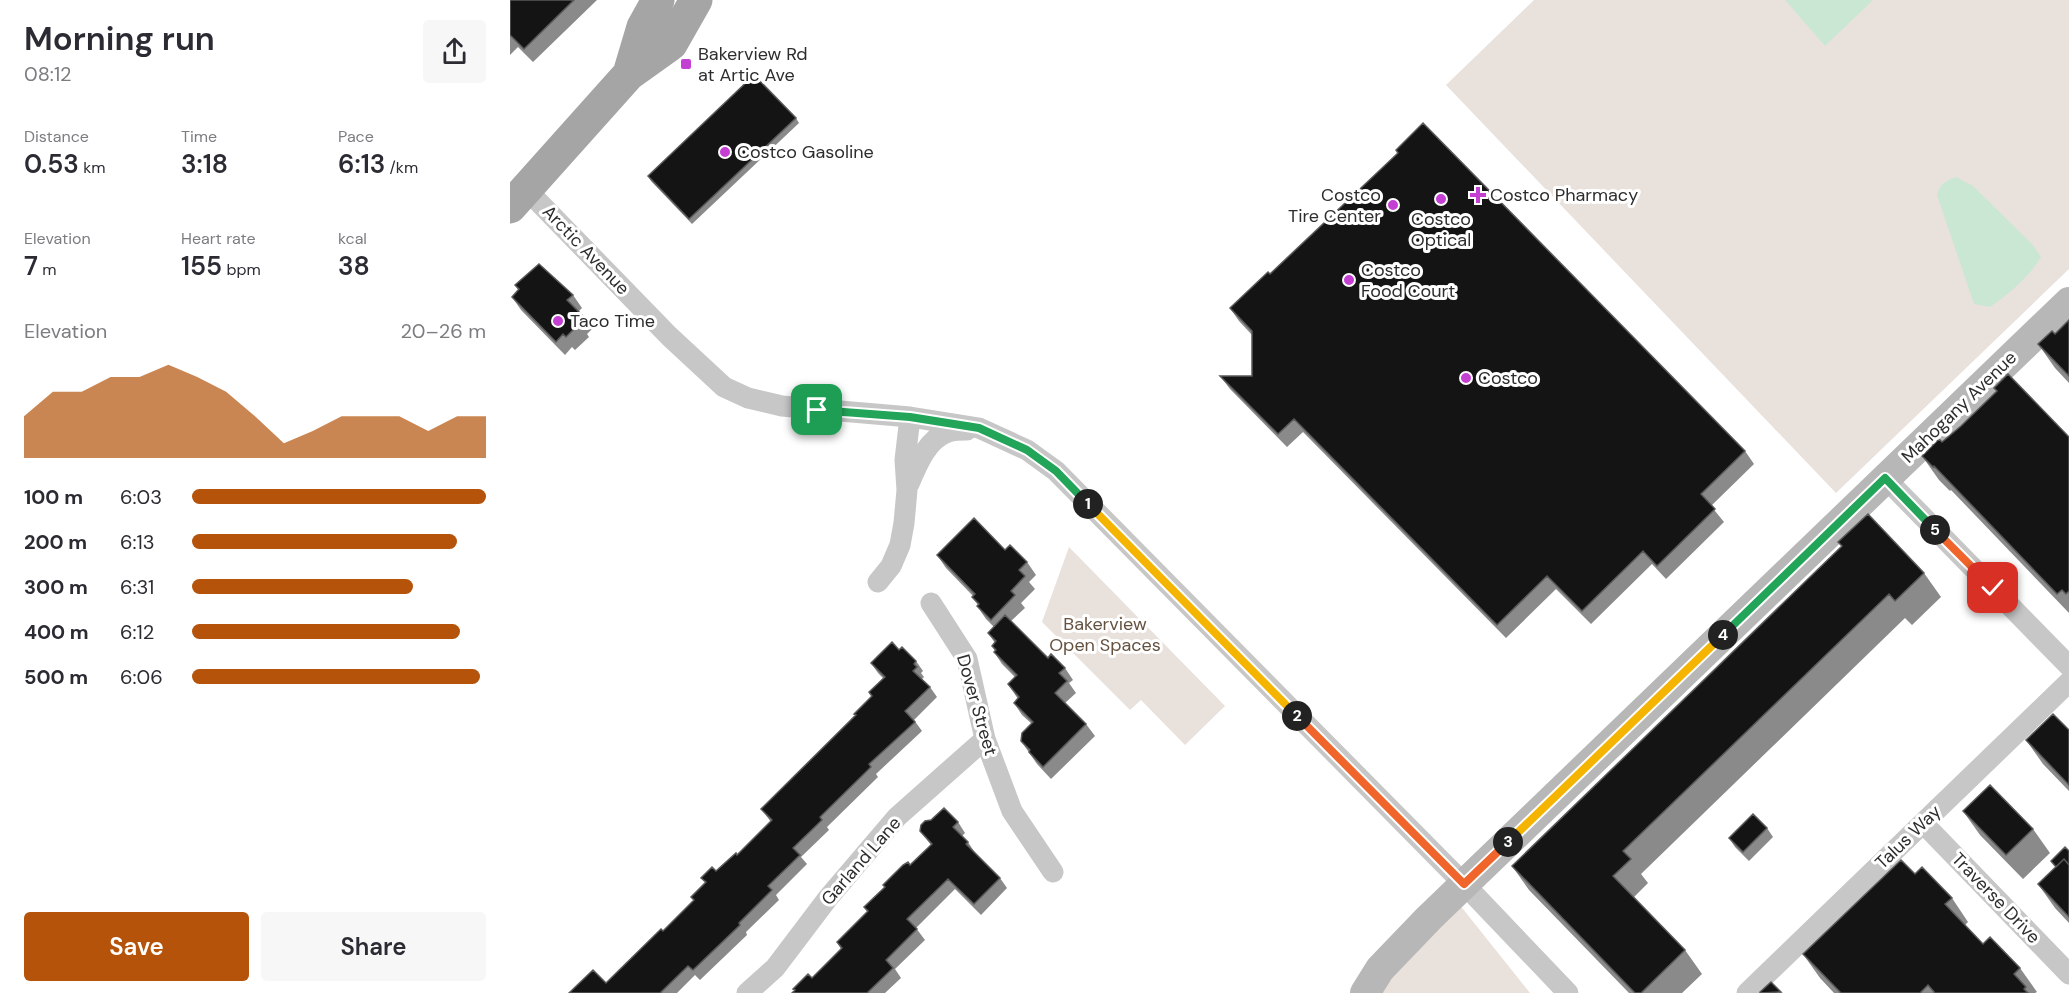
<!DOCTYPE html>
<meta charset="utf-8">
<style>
:root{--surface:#fff;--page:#f7f7f7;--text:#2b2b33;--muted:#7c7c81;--accent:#b45309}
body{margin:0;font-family:"DM Sans",sans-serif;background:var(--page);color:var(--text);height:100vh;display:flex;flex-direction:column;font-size:22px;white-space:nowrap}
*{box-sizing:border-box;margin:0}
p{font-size:20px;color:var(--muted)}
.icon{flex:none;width:33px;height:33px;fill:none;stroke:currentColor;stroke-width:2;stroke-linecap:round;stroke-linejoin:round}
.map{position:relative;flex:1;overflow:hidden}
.drawer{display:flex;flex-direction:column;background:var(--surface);width:510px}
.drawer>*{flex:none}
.pin{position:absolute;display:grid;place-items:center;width:51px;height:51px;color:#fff;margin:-26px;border-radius:12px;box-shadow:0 3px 9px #0006}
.km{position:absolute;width:30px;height:30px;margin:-15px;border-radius:50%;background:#222;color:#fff;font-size:16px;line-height:30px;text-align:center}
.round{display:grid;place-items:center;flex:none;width:63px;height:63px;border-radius:6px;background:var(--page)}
.overview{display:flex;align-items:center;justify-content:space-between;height:102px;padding:0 24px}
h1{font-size:33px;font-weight:600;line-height:45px}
.stats{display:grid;grid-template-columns:repeat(3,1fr);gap:9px;height:102px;padding:6px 24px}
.stats div{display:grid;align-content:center}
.stats b{font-size:26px;font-weight:600}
.stats small{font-size:16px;font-weight:400}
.stats p{font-size:16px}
.chart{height:168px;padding:12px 24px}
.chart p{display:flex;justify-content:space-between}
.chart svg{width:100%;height:108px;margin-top:6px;fill:var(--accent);opacity:.7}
.primary-button{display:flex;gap:12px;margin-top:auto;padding:12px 24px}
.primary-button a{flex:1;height:69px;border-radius:6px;background:var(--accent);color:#fff;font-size:24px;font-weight:600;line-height:69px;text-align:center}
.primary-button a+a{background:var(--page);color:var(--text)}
ul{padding:0 24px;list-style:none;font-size:20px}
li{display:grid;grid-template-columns:96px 72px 1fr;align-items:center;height:45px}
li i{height:15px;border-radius:8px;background:var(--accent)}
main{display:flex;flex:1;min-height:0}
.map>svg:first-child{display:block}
</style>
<main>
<section class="drawer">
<div class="overview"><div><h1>Morning run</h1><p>08:12</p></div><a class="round"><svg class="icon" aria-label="share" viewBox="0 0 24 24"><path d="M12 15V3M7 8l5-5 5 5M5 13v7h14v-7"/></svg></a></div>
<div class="stats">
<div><p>Distance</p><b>0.53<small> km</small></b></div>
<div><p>Time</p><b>3:18</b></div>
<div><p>Pace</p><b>6:13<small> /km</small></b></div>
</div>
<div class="stats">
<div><p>Elevation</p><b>7<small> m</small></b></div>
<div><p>Heart rate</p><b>155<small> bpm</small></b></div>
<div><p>kcal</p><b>38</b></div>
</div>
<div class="chart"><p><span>Elevation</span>20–26 m</p>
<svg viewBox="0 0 160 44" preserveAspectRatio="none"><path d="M0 44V27L10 17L20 17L30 11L40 11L50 6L60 11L70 17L80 27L90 38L100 33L110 27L120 27L130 27L140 33L150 27L160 27V44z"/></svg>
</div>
<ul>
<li><b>100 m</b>6:03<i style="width:100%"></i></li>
<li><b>200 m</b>6:13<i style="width:90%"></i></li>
<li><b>300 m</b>6:31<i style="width:75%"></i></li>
<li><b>400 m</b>6:12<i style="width:91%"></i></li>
<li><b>500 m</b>6:06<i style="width:98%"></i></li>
</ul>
<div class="primary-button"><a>Save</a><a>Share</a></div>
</section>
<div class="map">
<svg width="1559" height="993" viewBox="0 0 1559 993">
<rect width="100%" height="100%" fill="#fff"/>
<path fill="#e9e1dc" d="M1024,0H1559V269L1326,493L936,85Z
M559,547L715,706L675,745L631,700L620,710L532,622Z
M941,894L1020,993H843Z"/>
<path fill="#cae7d4" d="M1275,0H1363L1315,46Z
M1446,177L1463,186L1522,244L1531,257C1519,277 1499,294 1480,307L1464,304L1427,195C1430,184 1435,181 1446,177Z"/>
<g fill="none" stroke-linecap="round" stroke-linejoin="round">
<path stroke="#c7c7c7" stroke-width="21" d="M16,189L159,336L214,387L238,398L272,406L400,417L469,428L517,450L546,471L954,884L1058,993
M1375,478L1559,666
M399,484C407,465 417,439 438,432C444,430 451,430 457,430
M368,582L381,566L390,545L394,523L397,490L395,460L400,417
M421,603L457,659L475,739L502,811L543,872
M1413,823L1559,974
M237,993L265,968L318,898L387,817L475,739
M1237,993L1559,682"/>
<path stroke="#b7b7b7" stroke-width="30" d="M855,993L870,969L919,918L1559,302"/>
<path stroke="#a5a5a5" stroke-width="33" d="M119,74L133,27L148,0
M0,207L119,74L161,44L186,0"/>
</g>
<path fill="#8a8a8a" d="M0,0H87L23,62L8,47L0,55Z
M286,118L289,123L182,224L141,181L138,176Z
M886,150L1235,451L1244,464L1201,506L1214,522L1156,579L1142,564L1081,624L1046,589L996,638L793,432L777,447L720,389L710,376H742V335L729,321L720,308L760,274L888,153Z
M5,285L63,295L72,308L68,312L82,329L77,334L79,337L65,350L62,347L55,355L11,310L2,297L8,290Z
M1559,320V383L1545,368L1528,344L1545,334Z
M1484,388L1559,437V613L1441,490L1440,491L1429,480L1412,456L1432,442L1451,426L1487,391Z
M1328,542L1414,573L1431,597L1402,625L1395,618L1131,874L1138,883L1124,897L1175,950L1192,974L1172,993H1119L1019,890L1002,866L1332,547Z
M495,550L517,562L526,575L519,582L525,589L511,603L515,608L501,621L538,658L555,668L563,680L559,683L566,693L555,703L576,724L585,736L541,779L527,764L511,741L522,724L512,715L504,703L508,699L498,684L505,677L492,664L484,652L485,651L482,646L485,643L478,633L484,627L476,619L467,606L468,605L462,597L463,596L436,568L427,555Z
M389,650L406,661L413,671L411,673L414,677L412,679L420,687L427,697L404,720L412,731L366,774L368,777L317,827L319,830L291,857L297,864L266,895L269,900L236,932L237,935L190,980L185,975L167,993H59L96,983L153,931L184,901L181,897L195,883L191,878L206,871L227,855L261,822L251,809L345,715L362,696L359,692L373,678L368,673L361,663Z
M1559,730V791L1533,764L1516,740Z
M1453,811L1523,829L1540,853L1513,879L1470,835Z
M448,822L455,833L452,836L458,842L465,853L490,878L497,888L471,915L445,889L406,928L415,940L385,969L391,978L375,993H282L302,978L331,949L327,942L357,912L354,907L375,887L373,885L400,865L421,845L410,831Z
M1257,828L1263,837L1239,861L1225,847L1219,838Z
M1559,851V923L1545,908L1528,884L1546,867L1541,861Z
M1405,874L1442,898L1458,922L1455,925L1473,944L1510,968L1527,992L1525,993H1324L1310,978L1293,954Z"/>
<path fill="#141414" stroke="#5a5a5a" stroke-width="1.5" d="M0,0H64L14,49L0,35Z
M244,75L286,118L179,219L138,176Z
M913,123L1235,451L1191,494L1205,509L1147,566L1133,551L1072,611L1037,576L987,625L784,419L768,434L710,376H742V331L720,308L758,272L760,274L888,153L886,150Z
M29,264L63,295L57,300L73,316L67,321L69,324L56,337L53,334L46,342L2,297L9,289L5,285Z
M1559,320V376L1528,344L1542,331L1545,334Z
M1498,374L1559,437V591L1556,594L1552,590L1547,594L1424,466L1423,467L1412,456L1429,439L1432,442L1451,426L1487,391L1484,388Z
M1358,514L1414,573L1385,601L1379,594L1113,851L1121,859L1103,876L1175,950L1131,993H1125L1002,866L1332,546L1328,542Z
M464,518L495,550L500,545L517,562L509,570L515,576L501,591L505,595L481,620L467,606L469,604L462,597L465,594L427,555Z
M495,615L538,658L541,654L555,668L549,673L557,681L545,693L576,724L533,767L519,752L520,750L511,741L512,733L523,722L504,703L509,697L498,684L507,675L484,652L486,650L482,646L486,641L478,633Z
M382,642L389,650L392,647L406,661L404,664L407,667L403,671L420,687L395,711L405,722L359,764L361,767L310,817L312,820L283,848L290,855L258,886L262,890L229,923L230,925L183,970L178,966L150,993H59L83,970L96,983L151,929L153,931L184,900L181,897L196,882L191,878L202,867L206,871L226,853L227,855L262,820L251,809L346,715L344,714L362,696L359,692L375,677L361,663Z
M1543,714L1559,730V785L1516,740Z
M1480,785L1523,829L1496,855L1453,811Z
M434,808L448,822L443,827L458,842L456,844L490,878L464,904L438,879L397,919L407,929L376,960L383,968L357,993H282L285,990L283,989L298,974L302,978L332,948L327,942L358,911L354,907L375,887L373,885L393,865L398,862L400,865L422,844L410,831L411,825L415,821L421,820Z
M1243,814L1257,828L1233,852L1219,838Z
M1555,847L1559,851V865L1554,859L1546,867L1541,861Z
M1554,859L1559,865V917L1528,884Z
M1391,860L1405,874L1412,867L1442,898L1435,904L1473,944L1480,937L1510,968L1504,974L1516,987L1514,989L1518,993H1425L1418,985L1410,993H1331L1293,954Z
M1261,982L1271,992L1250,993V992Z"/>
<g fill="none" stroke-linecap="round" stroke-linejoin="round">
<defs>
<path id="split-1" d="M307,410L400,417L469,428L517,450L546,471L578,504"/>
<path id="split-2" d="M578,504L787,716"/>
<path id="split-3" d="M787,716L954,884L998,842"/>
<path id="split-4" d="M998,842L1213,635"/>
<path id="split-5" d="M1213,635L1375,478L1425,530"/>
<path id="split-6" d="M1425,530L1483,588"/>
</defs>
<use href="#split-1" stroke="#fff" stroke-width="12"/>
<use href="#split-2" stroke="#fff" stroke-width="12"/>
<use href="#split-3" stroke="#fff" stroke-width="12"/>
<use href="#split-4" stroke="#fff" stroke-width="12"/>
<use href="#split-5" stroke="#fff" stroke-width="12"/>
<use href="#split-6" stroke="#fff" stroke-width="12"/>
<use href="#split-1" stroke="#22a559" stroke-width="8"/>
<use href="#split-2" stroke="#f5b400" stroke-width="8"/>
<use href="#split-3" stroke="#f0652b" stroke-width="8"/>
<use href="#split-4" stroke="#f5b400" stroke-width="8"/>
<use href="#split-5" stroke="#22a559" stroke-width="8"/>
<use href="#split-6" stroke="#f0652b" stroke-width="8"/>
</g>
<g fill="#c340d3" stroke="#fff" stroke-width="2">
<rect x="170" y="58" width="12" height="12" rx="3"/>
<circle cx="215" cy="152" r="6"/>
<path d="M965 186h6v6h6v6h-6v6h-6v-6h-6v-6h6z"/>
<circle cx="931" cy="199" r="6"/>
<circle cx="883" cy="205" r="6"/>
<circle cx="839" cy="280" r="6"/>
<circle cx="48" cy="321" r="6"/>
<circle cx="956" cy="378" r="6"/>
</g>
<g text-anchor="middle" stroke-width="6" stroke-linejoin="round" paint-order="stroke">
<g font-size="18" fill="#2d2d2d" stroke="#fff" text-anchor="start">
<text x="188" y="60">Bakerview Rd<tspan x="188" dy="21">at Artic Ave</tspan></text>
<text x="227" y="158">Costco Gasoline</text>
<text x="871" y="201" text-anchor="end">Costco<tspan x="871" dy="21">Tire Center</tspan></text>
<text x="980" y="201">Costco Pharmacy</text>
<text x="931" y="225" text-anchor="middle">Costco<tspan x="931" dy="21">Optical</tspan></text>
<text x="851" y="276">Costco<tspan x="851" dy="21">Food Court</tspan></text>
<text x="60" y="327">Taco Time</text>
<text x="968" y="384">Costco</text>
</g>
<g font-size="18" fill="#2d2d2d" stroke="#fff">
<text transform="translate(76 250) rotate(46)" y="6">Arctic Avenue</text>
<text transform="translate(1449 407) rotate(-44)" y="6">Mahogany Avenue</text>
<text transform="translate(467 705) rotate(74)" y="6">Dover Street</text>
<text transform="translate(1398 837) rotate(-44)" y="6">Talus Way</text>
<text transform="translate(351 861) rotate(-49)" y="6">Garland Lane</text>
<text transform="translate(1486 898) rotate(46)" y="6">Traverse Drive</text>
</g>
<g font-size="18" fill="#64513f" stroke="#fff">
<text x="595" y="630">Bakerview<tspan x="595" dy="21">Open Spaces</tspan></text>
</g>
</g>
</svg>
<div class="pin" style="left:307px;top:410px;background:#1e9e55"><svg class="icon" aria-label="arrive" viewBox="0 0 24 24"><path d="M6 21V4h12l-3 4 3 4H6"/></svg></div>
<div class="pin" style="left:1483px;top:588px;background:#d93025"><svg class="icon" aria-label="check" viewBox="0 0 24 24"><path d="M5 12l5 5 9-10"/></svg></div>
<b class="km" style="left:578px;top:504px">1</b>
<b class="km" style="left:787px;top:716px">2</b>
<b class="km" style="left:998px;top:842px">3</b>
<b class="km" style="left:1213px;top:635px">4</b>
<b class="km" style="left:1425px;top:530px">5</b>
</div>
</main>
